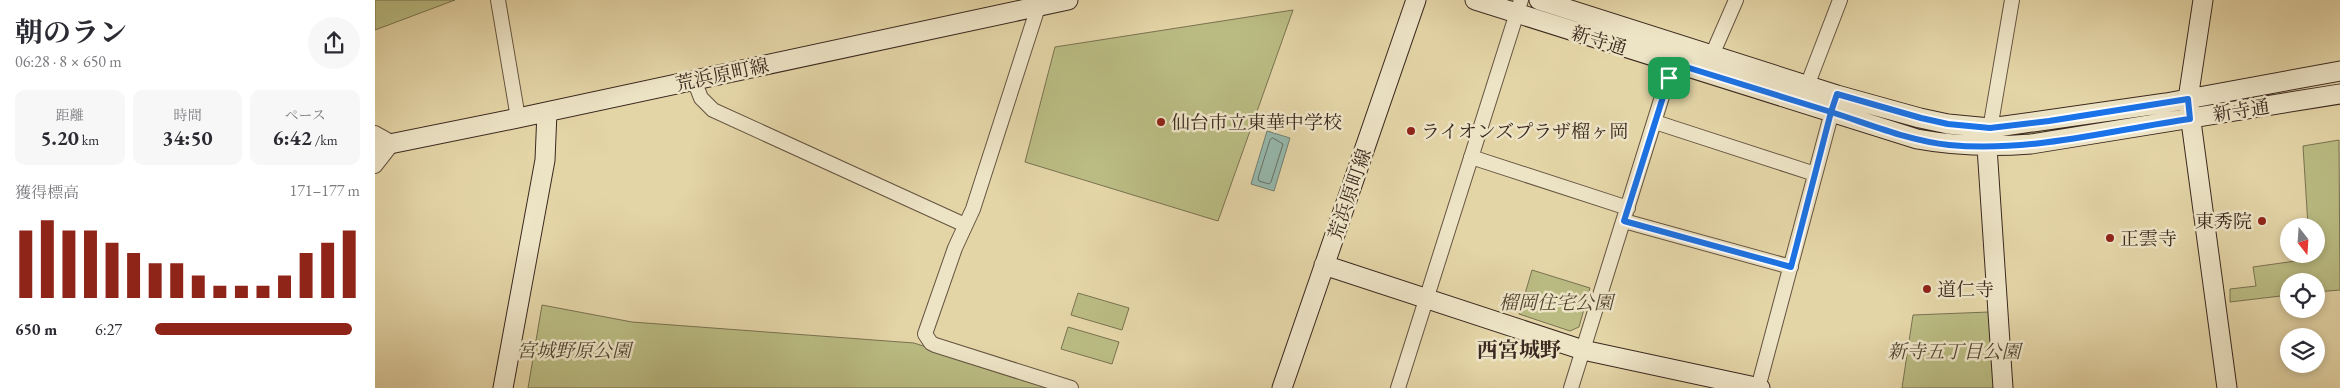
<!DOCTYPE html>
<html lang="ja">
<meta charset="utf-8">
<style>
:root{--surface:#fff;--page:#f7f7f7;--text:#2b2b33;--muted:#7c7c81;--accent:#8f2418}
body{margin:0;font-family:"EB Garamond","Noto Serif JP",serif;background:var(--page);color:var(--text);height:100vh;display:flex;flex-direction:column;font-size:19px;white-space:nowrap}
*{box-sizing:border-box;margin:0}
p{font-size:16px;color:var(--muted)}
.icon{flex:none;width:28px;height:28px;fill:none;stroke:currentColor;stroke-width:2;stroke-linecap:round;stroke-linejoin:round}
.map{position:relative;flex:1;overflow:hidden}
.side{display:flex;flex-direction:column;background:var(--surface);width:375px}
.side>*{flex:none}
.needle{width:32px;rotate:163deg}
.controls{position:absolute;left:1905px;top:218px;display:grid;gap:10px}
.controls a{display:grid;place-items:center;width:45px;height:45px;border-radius:50%;background:var(--surface);box-shadow:0 2px 8px #0003;font-size:25px}
.pin{position:absolute;display:grid;place-items:center;width:42px;height:42px;color:#fff;margin:-21px;border-radius:10px;box-shadow:0 2px 8px #0006}
.round{display:grid;place-items:center;flex:none;width:52px;height:52px;border-radius:26px;background:var(--page)}
.overview{display:flex;align-items:center;justify-content:space-between;height:85px;padding:0 15px}
h1{font-size:28px;font-weight:700;line-height:38px}
.metrics{display:grid;grid-template-columns:repeat(3,1fr);gap:8px;height:85px;padding:5px 15px}
.metrics div{display:grid;align-content:center;border-radius:10px;background:var(--page);text-align:center}
.metrics b{font-size:21px;font-weight:700}
.metrics small{font-size:14px;font-weight:400}
.metrics p{font-size:14px}
.chart{height:140px;padding:10px 15px}
.chart p{display:flex;justify-content:space-between}
.chart svg{width:100%;height:90px;margin-top:5px;stroke:var(--accent);stroke-width:6}
ul{padding:0 15px;list-style:none;font-size:16px}
li{display:grid;grid-template-columns:80px 60px 1fr;align-items:center;height:38px}
li i{height:12px;border-radius:6px;background:var(--accent)}
main{display:flex;flex:1;min-height:0}
.map>svg:first-child{display:block}
</style>
<main>
<section class="side">
<div class="overview"><div><h1>朝のラン</h1><p>06:28 · 8 × 650 m</p></div><a class="round"><svg class="icon" aria-label="share" viewBox="0 0 24 24"><path d="M12 15V3M7 8l5-5 5 5M5 13v7h14v-7"/></svg></a></div>
<div class="metrics">
<div><p>距離</p><b>5.20<small> km</small></b></div>
<div><p>時間</p><b>34:50</b></div>
<div><p>ペース</p><b>6:42<small> /km</small></b></div>
</div>
<div class="chart"><p><span>獲得標高</span>171–177 m</p>
<svg viewBox="0 0 160 44" preserveAspectRatio="none"><path d="M5 44V11M15 44V6M25 44V11M35 44V11M45 44V17M55 44V22M65 44V27M75 44V27M85 44V33M95 44V38M105 44V38M115 44V38M125 44V33M135 44V22M145 44V17M155 44V11"/></svg>
</div>
<ul>
<li><b>650 m</b>6:27<i style="width:96%"></i></li>
</ul>
</section>
<div class="map">
<svg width="1965" height="388" viewBox="0 0 1965 388">
<rect width="100%" height="100%" fill="#e4d5a7"/>
<filter id="stains"><feTurbulence type="fractalNoise" baseFrequency=".004" numOctaves="4"/><feColorMatrix values="0 0 0 0 .2 0 0 0 0 .09 0 0 0 0 .02 0 0 0 .5 -.17"/></filter>
<radialGradient id="worn" r=".72"><stop offset=".6" stop-color="#630" stop-opacity="0"/><stop offset="1" stop-color="#630" stop-opacity=".3"/></radialGradient>
<path fill="#babc83" stroke="#7a7251" d="M0,0H80L0,30Z
M918,10L843,221L650,162L680,47Z
M1721,125L1670,134L1633,136L1688,127Z
M1964,140L1965,290L1941,292V281H1914V295L1855,302V289L1881,286L1878,267L1935,259V254H1941V226H1933L1928,146Z
M1157,270L1215,288L1204,327L1195,331L1144,314Z
M703,293L754,308L747,330L696,315Z
M167,305L257,322L539,343L679,388H153Z
M1614,312L1619,388H1527L1538,315Z
M693,327L744,342L737,364L686,349Z"/>
<path fill="#96b8ac" stroke="#727f74" d="M892,131L915,138L899,191L876,184Z"/>
<g fill="none" stroke-linecap="round" stroke-linejoin="round">
<path stroke="#687066" stroke-width="1" d="M898,138L908,144L896,182L894,184L884,181L883,178L895,140Z"/>
<defs>
<path id="street" d="M123,0L143,118
M665,1L598,209L580,248L550,334L556,343L560,345L696,388
M1337,55L1361,0
M319,80L326,98L338,110L590,225
M1432,86L1465,0
M1280,122L1440,174
M0,133L18,143L0,166
M1614,135L1637,0
M1096,157L1253,208
M1249,221L1416,267
M1023,388L1146,0
M1196,388L1300,55
M1383,388L1459,104"/>
<path id="secondary" d="M1100,0L1542,139C1580,146 1617,147 1656,144L1965,94
M1164,0L1462,95L1545,118L1573,124L1615,128L1791,103L1965,71
M1828,0L1813,99L1852,388
M0,147L143,118L693,0
M1612,147L1628,388
M949,265L1208,350L1385,388
M128,388L170,160L172,112
M907,388L1041,0"/>
</defs>
<use href="#street" stroke="#655441" stroke-width="16"/>
<use href="#secondary" stroke="#3b291f" stroke-width="21"/>
<use href="#street" stroke="#ede4c6" stroke-width="14"/>
<use href="#secondary" stroke="#ede4c6" stroke-width="19"/>
</g>
<g fill="none" stroke-linecap="round" stroke-linejoin="round">
<defs>
<path id="route" d="M1294,78L1249,221L1416,267L1456,112C1494,124 1534,141 1574,145C1655,153 1736,130 1815,119L1813,99L1674,121L1615,128L1573,124L1546,118L1462,94L1456,112L1298,63L1294,78"/>
</defs>
<use href="#route" stroke="#fff" stroke-width="10"/>
<use href="#route" stroke="#1a73e8" stroke-width="6"/>
</g>
<g fill="#8f2418" stroke="#ede4c6" stroke-width="2">
<circle cx="786" cy="122" r="5"/>
<circle cx="1036" cy="131" r="5"/>
<circle cx="1887" cy="221" r="5"/>
<circle cx="1735" cy="238" r="5"/>
<circle cx="1552" cy="289" r="5"/>
</g>
<g text-anchor="middle" stroke-width="5" stroke-linejoin="round" paint-order="stroke">
<g font-size="19" fill="#3b291f" stroke="#ede4c6">
<text transform="translate(1224 40) rotate(17)" y="7">新寺通</text>
<text transform="translate(347 74) rotate(-12)" y="7">荒浜原町線</text>
<text transform="translate(1866 110) rotate(-9)" y="7">新寺通</text>
<text transform="translate(974 194) rotate(-71)" y="7">荒浜原町線</text>
</g>
<g font-size="19" fill="#3b291f" stroke="#ede4c6" text-anchor="start">
<text x="796" y="129">仙台市立東華中学校</text>
<text x="1046" y="138">ライオンズプラザ榴ヶ岡</text>
<text x="1877" y="228" text-anchor="end">東秀院</text>
<text x="1745" y="245">正雲寺</text>
<text x="1562" y="296">道仁寺</text>
</g>
<g font-size="19" font-style="italic" fill="#544633" stroke="#ede4c6">
<text x="1181" y="309">榴岡住宅公園</text>
<text x="199" y="357">宮城野原公園</text>
<text x="1579" y="358">新寺五丁目公園</text>
</g>
<g font-size="21" font-weight="bold" fill="#3b291f" stroke="#ede4c6">
<text x="1144" y="357">西宮城野</text>
</g>
</g>
<rect width="100%" height="100%" filter="url(#stains)"/>
<rect width="100%" height="100%" fill="url(#worn)"/>
</svg>
<div class="controls">
<a><svg class="needle" viewBox="-14 -14 28 28"><path d="M0-13l5 13h-10z" fill="#e53935"/><path d="M0 13l5-13h-10z" fill="#7c7c81"/></svg></a>
<a><svg class="icon" aria-label="locate" viewBox="0 0 24 24"><circle cx="12" cy="12" r="6"/><path d="M12 2v4M12 18v4M2 12h4M18 12h4"/></svg></a>
<a><svg class="icon" aria-label="layers" viewBox="0 0 24 24"><path d="M12 4l9 5-9 5-9-5zM3 14l9 5 9-5"/></svg></a>
</div>
<div class="pin" style="left:1294px;top:78px;background:#1e9e55"><svg class="icon" aria-label="arrive" viewBox="0 0 24 24"><path d="M6 21V4h12l-3 4 3 4H6"/></svg></div>
</div>
</main>
